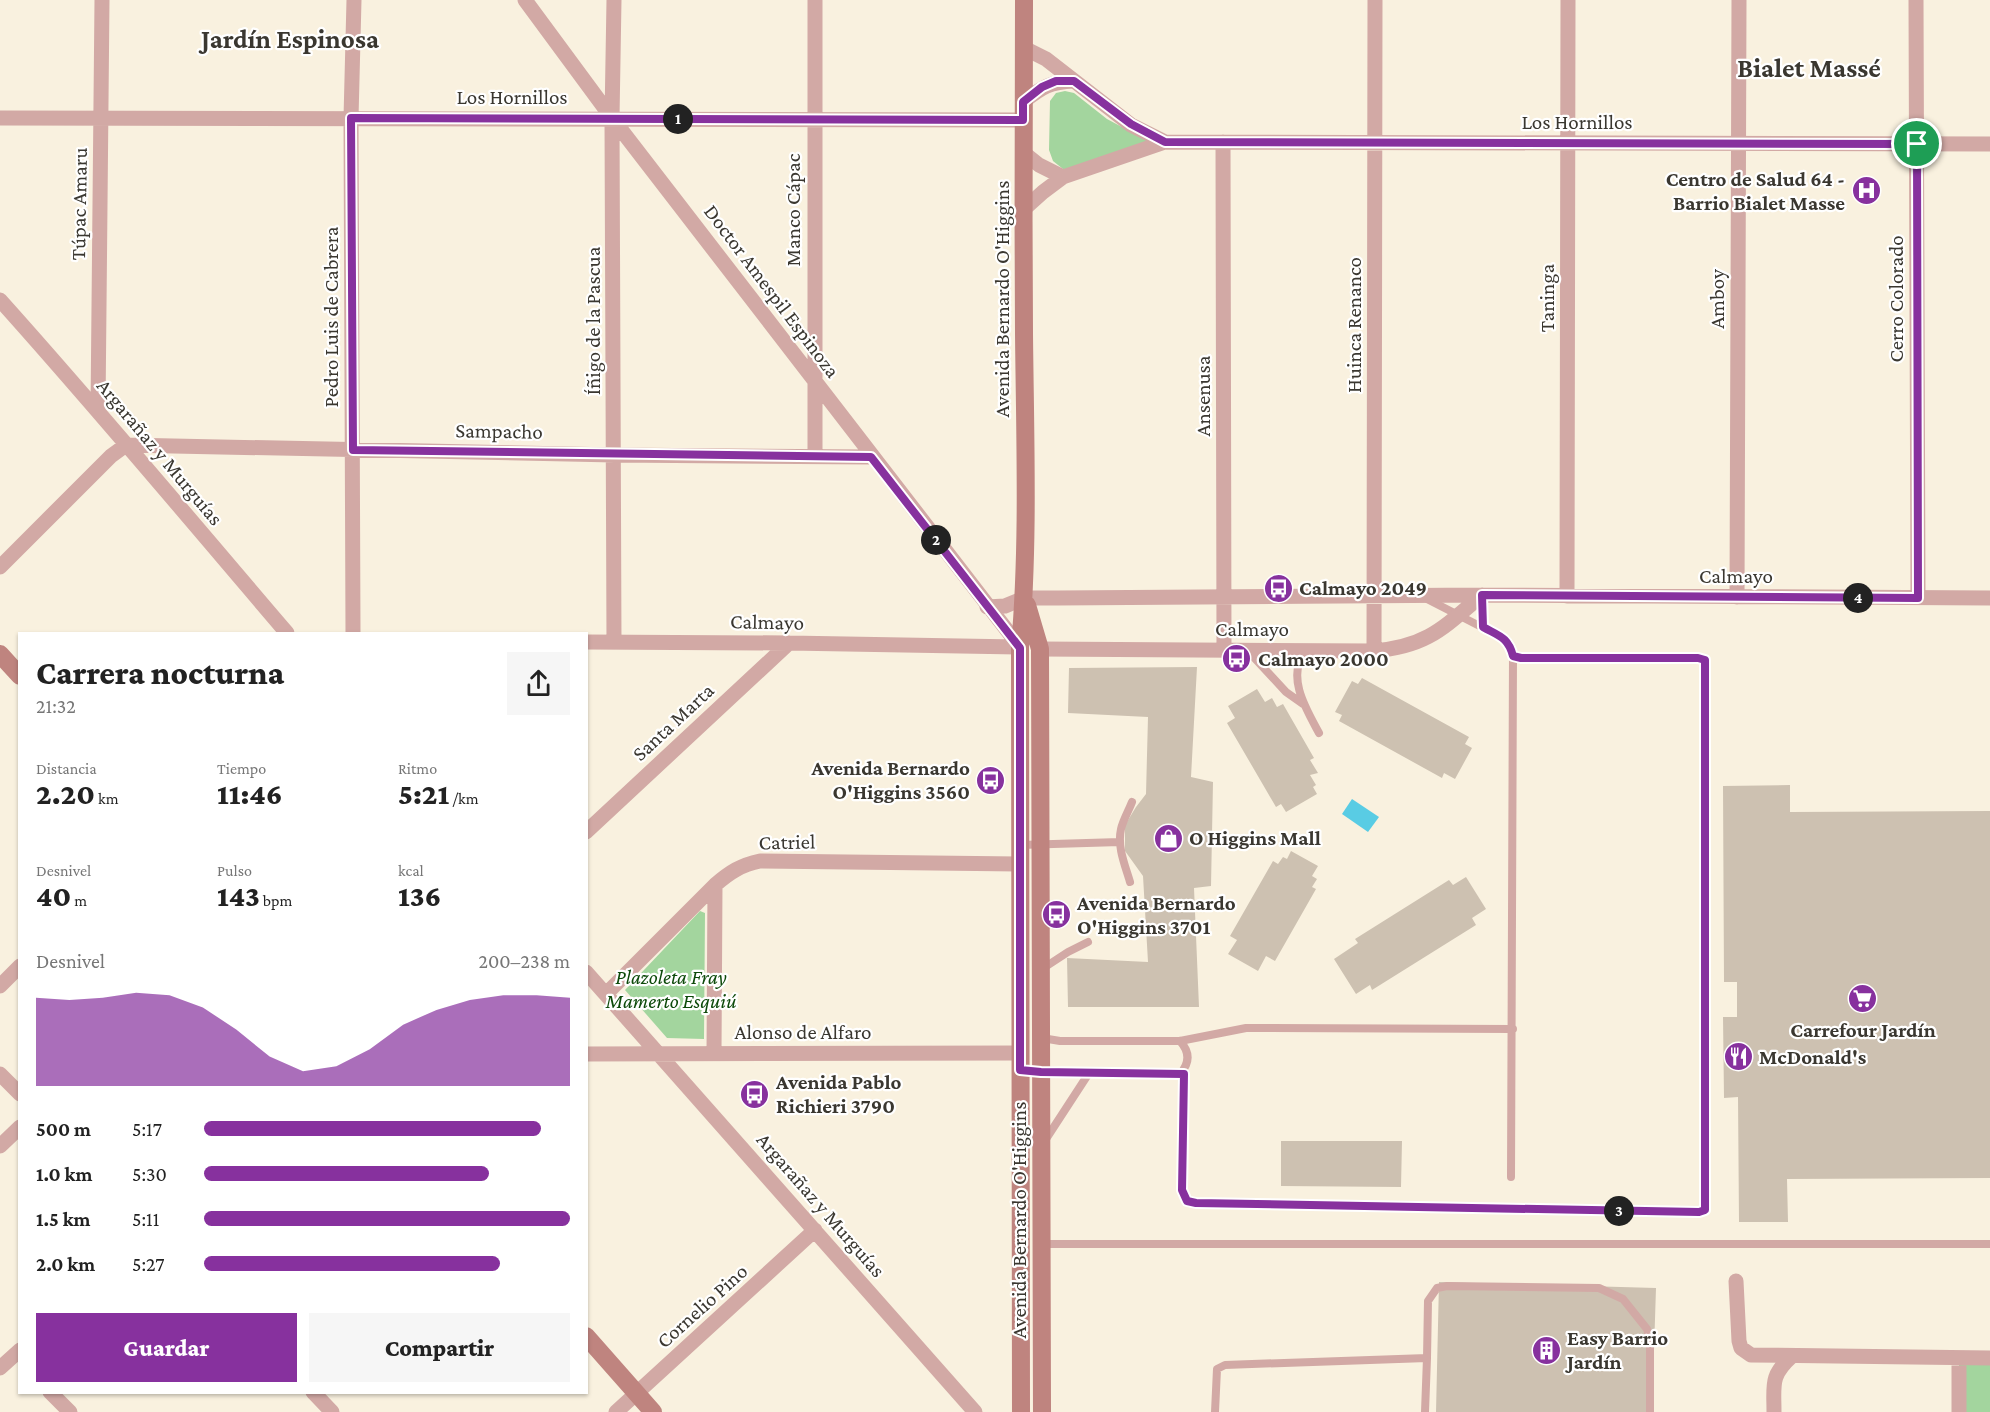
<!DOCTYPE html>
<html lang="es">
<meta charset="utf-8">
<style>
:root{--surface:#fff;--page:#f6f6f6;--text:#222;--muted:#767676;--accent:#87319e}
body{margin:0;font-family:"Crimson Pro",serif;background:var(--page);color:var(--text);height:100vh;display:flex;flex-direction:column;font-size:22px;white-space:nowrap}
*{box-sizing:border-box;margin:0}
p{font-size:20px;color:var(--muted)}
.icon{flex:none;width:33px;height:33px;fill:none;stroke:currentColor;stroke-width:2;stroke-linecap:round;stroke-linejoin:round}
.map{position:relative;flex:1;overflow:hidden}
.details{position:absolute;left:18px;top:632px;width:570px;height:762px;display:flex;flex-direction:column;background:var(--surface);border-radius:0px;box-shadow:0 2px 4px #0004}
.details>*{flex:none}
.pin{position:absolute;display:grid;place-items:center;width:51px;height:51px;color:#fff;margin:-26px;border:3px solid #fff;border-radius:50%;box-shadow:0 2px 6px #0007}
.km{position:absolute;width:30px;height:30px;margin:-15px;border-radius:50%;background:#222;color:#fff;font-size:16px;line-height:30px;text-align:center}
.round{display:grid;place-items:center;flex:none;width:63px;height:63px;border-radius:0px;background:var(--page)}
.summary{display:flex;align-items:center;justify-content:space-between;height:102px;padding:0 18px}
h1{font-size:33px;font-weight:800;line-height:45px}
.metrics{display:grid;grid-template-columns:repeat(3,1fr);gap:9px;height:102px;padding:6px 18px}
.metrics div{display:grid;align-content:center}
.metrics b{font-size:30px;font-weight:800}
.metrics small{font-size:16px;font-weight:400}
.metrics p{font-size:16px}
.chart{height:168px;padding:12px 18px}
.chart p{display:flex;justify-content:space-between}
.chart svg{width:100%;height:108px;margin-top:6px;fill:var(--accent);opacity:.7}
.primary-button{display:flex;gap:12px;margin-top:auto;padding:12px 18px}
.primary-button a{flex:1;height:69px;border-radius:0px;background:var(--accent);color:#fff;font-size:24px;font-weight:800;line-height:69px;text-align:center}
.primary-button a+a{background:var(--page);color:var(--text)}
ul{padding:0 18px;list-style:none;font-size:20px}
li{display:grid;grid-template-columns:96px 72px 1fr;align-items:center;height:45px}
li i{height:15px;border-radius:8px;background:var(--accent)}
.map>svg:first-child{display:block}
</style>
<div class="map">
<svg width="1990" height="1412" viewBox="0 0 1990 1412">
<rect width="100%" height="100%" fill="#f9f1df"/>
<path fill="#a3d59e" d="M1065,91L1074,93L1107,119L1150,142L1077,170L1063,169L1053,161L1049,150L1050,101L1056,93Z
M700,911L705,913L704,1039L667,1038L625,990Z
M1959,1358H1990V1412H1959Z"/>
<path fill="#59cce4" d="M1352,799L1379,817L1368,832L1342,814Z"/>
<path fill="#cdc1b1" d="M1197,667L1191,777L1213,782L1211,886L1194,888L1199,1007H1068L1067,958L1148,962L1143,876L1125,851V825L1136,807L1146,794L1148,717L1068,713L1069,668Z
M1362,678L1469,737L1465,744L1472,748L1455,779L1444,773L1442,778L1339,721L1342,715L1335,712L1352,681L1358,684Z
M1257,689L1265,702L1272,698L1277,707L1283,704L1314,758L1310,760L1318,773L1310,775L1316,785L1313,787L1317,794L1286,812L1281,804L1276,807L1227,723L1235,718L1228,706Z
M1790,785V812L1990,811V1178L1787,1179L1788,1222H1739L1738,1097L1724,1098L1723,1017H1737V982H1724L1723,786Z
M1291,851L1318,866L1312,876L1317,879L1312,887L1316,889L1275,961L1266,956L1258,971L1228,954L1237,940L1230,936L1273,861L1278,864L1283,857L1287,859Z
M1466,877L1486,909L1472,918L1476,925L1372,990L1370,985L1356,994L1334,959L1358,943L1355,939L1449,880L1453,885Z
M1281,1141H1402L1401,1187L1281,1186Z
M1439,1282L1656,1288L1652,1412H1436Z"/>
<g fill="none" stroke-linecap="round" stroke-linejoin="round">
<path stroke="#d2a9a5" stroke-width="8" d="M1482,596L1483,627
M1427,599L1505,639L1510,645L1513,656L1511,1177
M1248,651L1286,692L1303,704
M1305,651C1286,677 1306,709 1319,733
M1020,845L1120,842
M1130,882C1125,865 1117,847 1121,829C1123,820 1129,810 1132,802
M1042,969L1068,952L1088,942
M1042,1038L1060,1041H1180L1246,1028L1513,1029
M1180,1041C1190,1052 1190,1063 1180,1074
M1021,1070L1184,1074L1182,1190L1187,1201L1196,1203L1699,1212L1705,1211V660L1698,658H1521L1513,656
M1046,1139L1089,1073
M1042,1244H1990
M1427,1358L1428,1301L1437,1288L1447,1286L1599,1288L1623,1299L1647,1329L1650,1339V1412
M1215,1412L1217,1369L1225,1365L1427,1358L1425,1412"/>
<path stroke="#d2a9a5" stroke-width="15" d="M525,0L612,118L1020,647
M1916,0L1918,598
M1024,48L1046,59L1131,125L1165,142
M1023,102C1042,87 1050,82 1074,81
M0,118L1023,120
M1223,142L1224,650
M1024,153L1039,165L1063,177
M1023,210L1043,192L1063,177L1165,142L1990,144
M0,300C98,409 192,522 287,633
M98,409L102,0
M815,457V0
M0,567L111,456L126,445L615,455L871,457
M1567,596L1568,0
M1737,597L1739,0
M987,607L1005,606L1024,598H1058L1482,595L1990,598
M353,633L351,118L354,0
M586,642L789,643L1020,647
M614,642L612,118L614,0
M1040,649L1374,651C1428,646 1443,628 1482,595
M1374,651L1375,0
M586,832L789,643
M586,972L975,1412
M0,986L20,966
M607,993L715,885C730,872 741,865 760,861L1020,864
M714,1053L715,885
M586,1054L1020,1053
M0,1074L20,1094
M0,1146L20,1127
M1736,1281L1739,1341L1741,1348L1751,1355L1990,1358
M0,1368L20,1350
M50,1392L70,1412
M313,1392L332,1412
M616,1412L815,1230
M1774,1412C1774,1384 1770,1376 1792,1356
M1959,1412V1358"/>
<path stroke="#bf847f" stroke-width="18" d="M1027,605L1040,649L1042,1412
M0,654L20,676
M586,1336L653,1412
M1021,1412L1020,647C1029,543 1025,438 1024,333C1023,222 1024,111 1024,0"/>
</g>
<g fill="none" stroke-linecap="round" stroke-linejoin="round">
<defs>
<path id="route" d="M1056,81H1074L1131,124L1165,142L1917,144L1918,598L1482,595L1483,627C1499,636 1508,637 1513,656L1521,658H1698L1705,660V1210L1699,1212L1196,1203L1187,1201L1182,1190L1184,1074L1041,1072L1020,1070V648L871,457L353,450L351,118L1023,120V102L1042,87Z"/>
</defs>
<use href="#route" stroke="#fff" stroke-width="12"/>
<use href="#route" stroke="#87319e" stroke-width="8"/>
</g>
<defs>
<symbol id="hospital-disc" viewBox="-11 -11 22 22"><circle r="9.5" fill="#87319e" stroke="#fff"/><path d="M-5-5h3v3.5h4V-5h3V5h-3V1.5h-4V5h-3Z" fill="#fff"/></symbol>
<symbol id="bus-disc" viewBox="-11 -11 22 22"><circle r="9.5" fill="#87319e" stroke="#fff"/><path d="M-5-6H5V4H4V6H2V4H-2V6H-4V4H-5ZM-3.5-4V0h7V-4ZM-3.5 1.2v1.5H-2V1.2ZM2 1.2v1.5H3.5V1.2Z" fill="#fff"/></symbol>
<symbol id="shop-disc" viewBox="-11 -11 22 22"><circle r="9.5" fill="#87319e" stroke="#fff"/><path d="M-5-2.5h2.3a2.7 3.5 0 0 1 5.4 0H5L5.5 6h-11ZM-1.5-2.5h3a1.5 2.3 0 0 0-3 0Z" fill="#fff"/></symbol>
<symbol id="supermarket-disc" viewBox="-11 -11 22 22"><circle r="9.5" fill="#87319e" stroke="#fff"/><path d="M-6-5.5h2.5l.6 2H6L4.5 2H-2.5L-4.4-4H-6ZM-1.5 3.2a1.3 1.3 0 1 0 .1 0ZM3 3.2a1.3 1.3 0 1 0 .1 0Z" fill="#fff"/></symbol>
<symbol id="restaurant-disc" viewBox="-11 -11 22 22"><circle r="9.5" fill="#87319e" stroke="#fff"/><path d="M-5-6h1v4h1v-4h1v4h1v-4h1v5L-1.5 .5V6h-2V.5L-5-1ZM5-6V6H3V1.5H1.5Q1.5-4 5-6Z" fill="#fff"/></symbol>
<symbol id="building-disc" viewBox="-11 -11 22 22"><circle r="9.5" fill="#87319e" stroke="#fff"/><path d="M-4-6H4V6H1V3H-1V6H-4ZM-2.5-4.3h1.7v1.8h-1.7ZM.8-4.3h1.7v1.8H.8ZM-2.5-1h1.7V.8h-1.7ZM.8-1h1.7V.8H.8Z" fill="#fff"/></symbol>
</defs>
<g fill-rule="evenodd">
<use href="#hospital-disc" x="1850" y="174" width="33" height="33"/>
<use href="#bus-disc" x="1262" y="572" width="33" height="33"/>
<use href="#bus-disc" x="1220" y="642" width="33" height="33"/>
<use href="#bus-disc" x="974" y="764" width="33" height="33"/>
<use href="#shop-disc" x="1152" y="822" width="33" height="33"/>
<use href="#bus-disc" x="1040" y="898" width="33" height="33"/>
<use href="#supermarket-disc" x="1846" y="982" width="33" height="33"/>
<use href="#restaurant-disc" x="1722" y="1040" width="33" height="33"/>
<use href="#bus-disc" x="738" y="1078" width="33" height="33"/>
<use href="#building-disc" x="1530" y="1334" width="33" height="33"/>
</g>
<g text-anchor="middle" stroke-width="4.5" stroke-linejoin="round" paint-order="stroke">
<g font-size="21" fill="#3a3730" stroke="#fff">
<text x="512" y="104">Los Hornillos</text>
<text x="1577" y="129">Los Hornillos</text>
<text transform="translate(79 204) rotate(-89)" y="7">Túpac Amaru</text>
<text transform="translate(793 210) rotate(-90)" y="7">Manco Cápac</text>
<text transform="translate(772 291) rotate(53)" y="7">Doctor Amespil Espinoza</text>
<text transform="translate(1547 298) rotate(-90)" y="7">Taninga</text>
<text transform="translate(1002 299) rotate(-90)" y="7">Avenida Bernardo O'Higgins</text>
<text transform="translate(1717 299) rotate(-90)" y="7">Amboy</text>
<text transform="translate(1896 299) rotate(-90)" y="7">Cerro Colorado</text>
<text transform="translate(331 317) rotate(-90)" y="7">Pedro Luis de Cabrera</text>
<text transform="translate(593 321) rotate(-90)" y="7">Íñigo de la Pascua</text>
<text transform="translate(1354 325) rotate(-90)" y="7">Huinca Renanco</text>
<text transform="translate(1203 396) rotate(-90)" y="7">Ansenusa</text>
<text transform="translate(499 431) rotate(1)" y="7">Sampacho</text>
<text transform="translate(160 452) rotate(50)" y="7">Argarañaz y Murguías</text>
<text x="1736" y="583">Calmayo</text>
<text transform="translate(767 622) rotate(1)" y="7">Calmayo</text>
<text x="1252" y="636">Calmayo</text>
<text transform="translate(673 722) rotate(-43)" y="7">Santa Marta</text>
<text transform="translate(787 842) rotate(-1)" y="7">Catriel</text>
<text x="803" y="1039">Alonso de Alfaro</text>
<text transform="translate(821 1205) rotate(49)" y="7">Argarañaz y Murguías</text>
<text transform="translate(1019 1220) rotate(-90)" y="7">Avenida Bernardo O'Higgins</text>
<text transform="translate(702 1306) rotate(-42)" y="7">Cornelio Pino</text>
</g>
<g font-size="21" font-weight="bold" fill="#3a3730" stroke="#fff" text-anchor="start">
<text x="1845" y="186" text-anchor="end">Centro de Salud 64 -<tspan x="1845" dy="24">Barrio Bialet Masse</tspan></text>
<text x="1299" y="595">Calmayo 2049</text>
<text x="1258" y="666">Calmayo 2000</text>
<text x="970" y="775" text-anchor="end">Avenida Bernardo<tspan x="970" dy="24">O'Higgins 3560</tspan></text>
<text x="1189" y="845">O Higgins Mall</text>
<text x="1077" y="910">Avenida Bernardo<tspan x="1077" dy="24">O'Higgins 3701</tspan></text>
<text x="1863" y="1037" text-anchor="middle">Carrefour Jardín</text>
<text x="1759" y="1064">McDonald's</text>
<text x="776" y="1089">Avenida Pablo<tspan x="776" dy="24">Richieri 3790</tspan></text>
<text x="1567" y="1345">Easy Barrio<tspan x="1567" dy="24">Jardín</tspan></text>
</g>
<g font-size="21" font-style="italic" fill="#0c4909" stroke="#fff">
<text x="671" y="984">Plazoleta Fray<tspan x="671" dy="24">Mamerto Esquiú</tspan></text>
</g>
<g font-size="27" font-weight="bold" fill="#3a3730" stroke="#fff">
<text x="290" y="48">Jardín Espinosa</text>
<text x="1809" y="77">Bialet Massé</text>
</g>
</g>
</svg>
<div class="pin" style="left:1917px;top:144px;background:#1e9e55"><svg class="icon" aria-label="arrive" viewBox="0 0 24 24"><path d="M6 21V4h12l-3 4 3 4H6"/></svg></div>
<b class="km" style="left:678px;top:119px">1</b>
<b class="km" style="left:936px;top:540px">2</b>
<b class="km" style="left:1619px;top:1211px">3</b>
<b class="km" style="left:1858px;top:598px">4</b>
<section class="details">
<div class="summary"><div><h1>Carrera nocturna</h1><p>21:32</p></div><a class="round"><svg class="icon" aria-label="share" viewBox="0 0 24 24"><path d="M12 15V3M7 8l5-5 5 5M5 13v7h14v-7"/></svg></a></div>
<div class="metrics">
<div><p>Distancia</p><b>2.20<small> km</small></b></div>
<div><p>Tiempo</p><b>11:46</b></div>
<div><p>Ritmo</p><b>5:21<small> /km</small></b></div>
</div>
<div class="metrics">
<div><p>Desnivel</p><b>40<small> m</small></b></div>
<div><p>Pulso</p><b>143<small> bpm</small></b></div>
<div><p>kcal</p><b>136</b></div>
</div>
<div class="chart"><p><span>Desnivel</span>200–238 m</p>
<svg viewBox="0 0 160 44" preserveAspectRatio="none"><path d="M0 44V8L10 9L20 8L30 6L40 7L50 12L60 21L70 32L80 38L90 36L100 29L110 19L120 13L130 9L140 7L150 7L160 8V44z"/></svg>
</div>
<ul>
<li><b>500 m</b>5:17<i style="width:92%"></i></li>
<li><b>1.0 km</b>5:30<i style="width:78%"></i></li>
<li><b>1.5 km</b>5:11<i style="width:100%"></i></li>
<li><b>2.0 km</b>5:27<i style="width:81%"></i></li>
</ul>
<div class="primary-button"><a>Guardar</a><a>Compartir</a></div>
</section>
</div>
